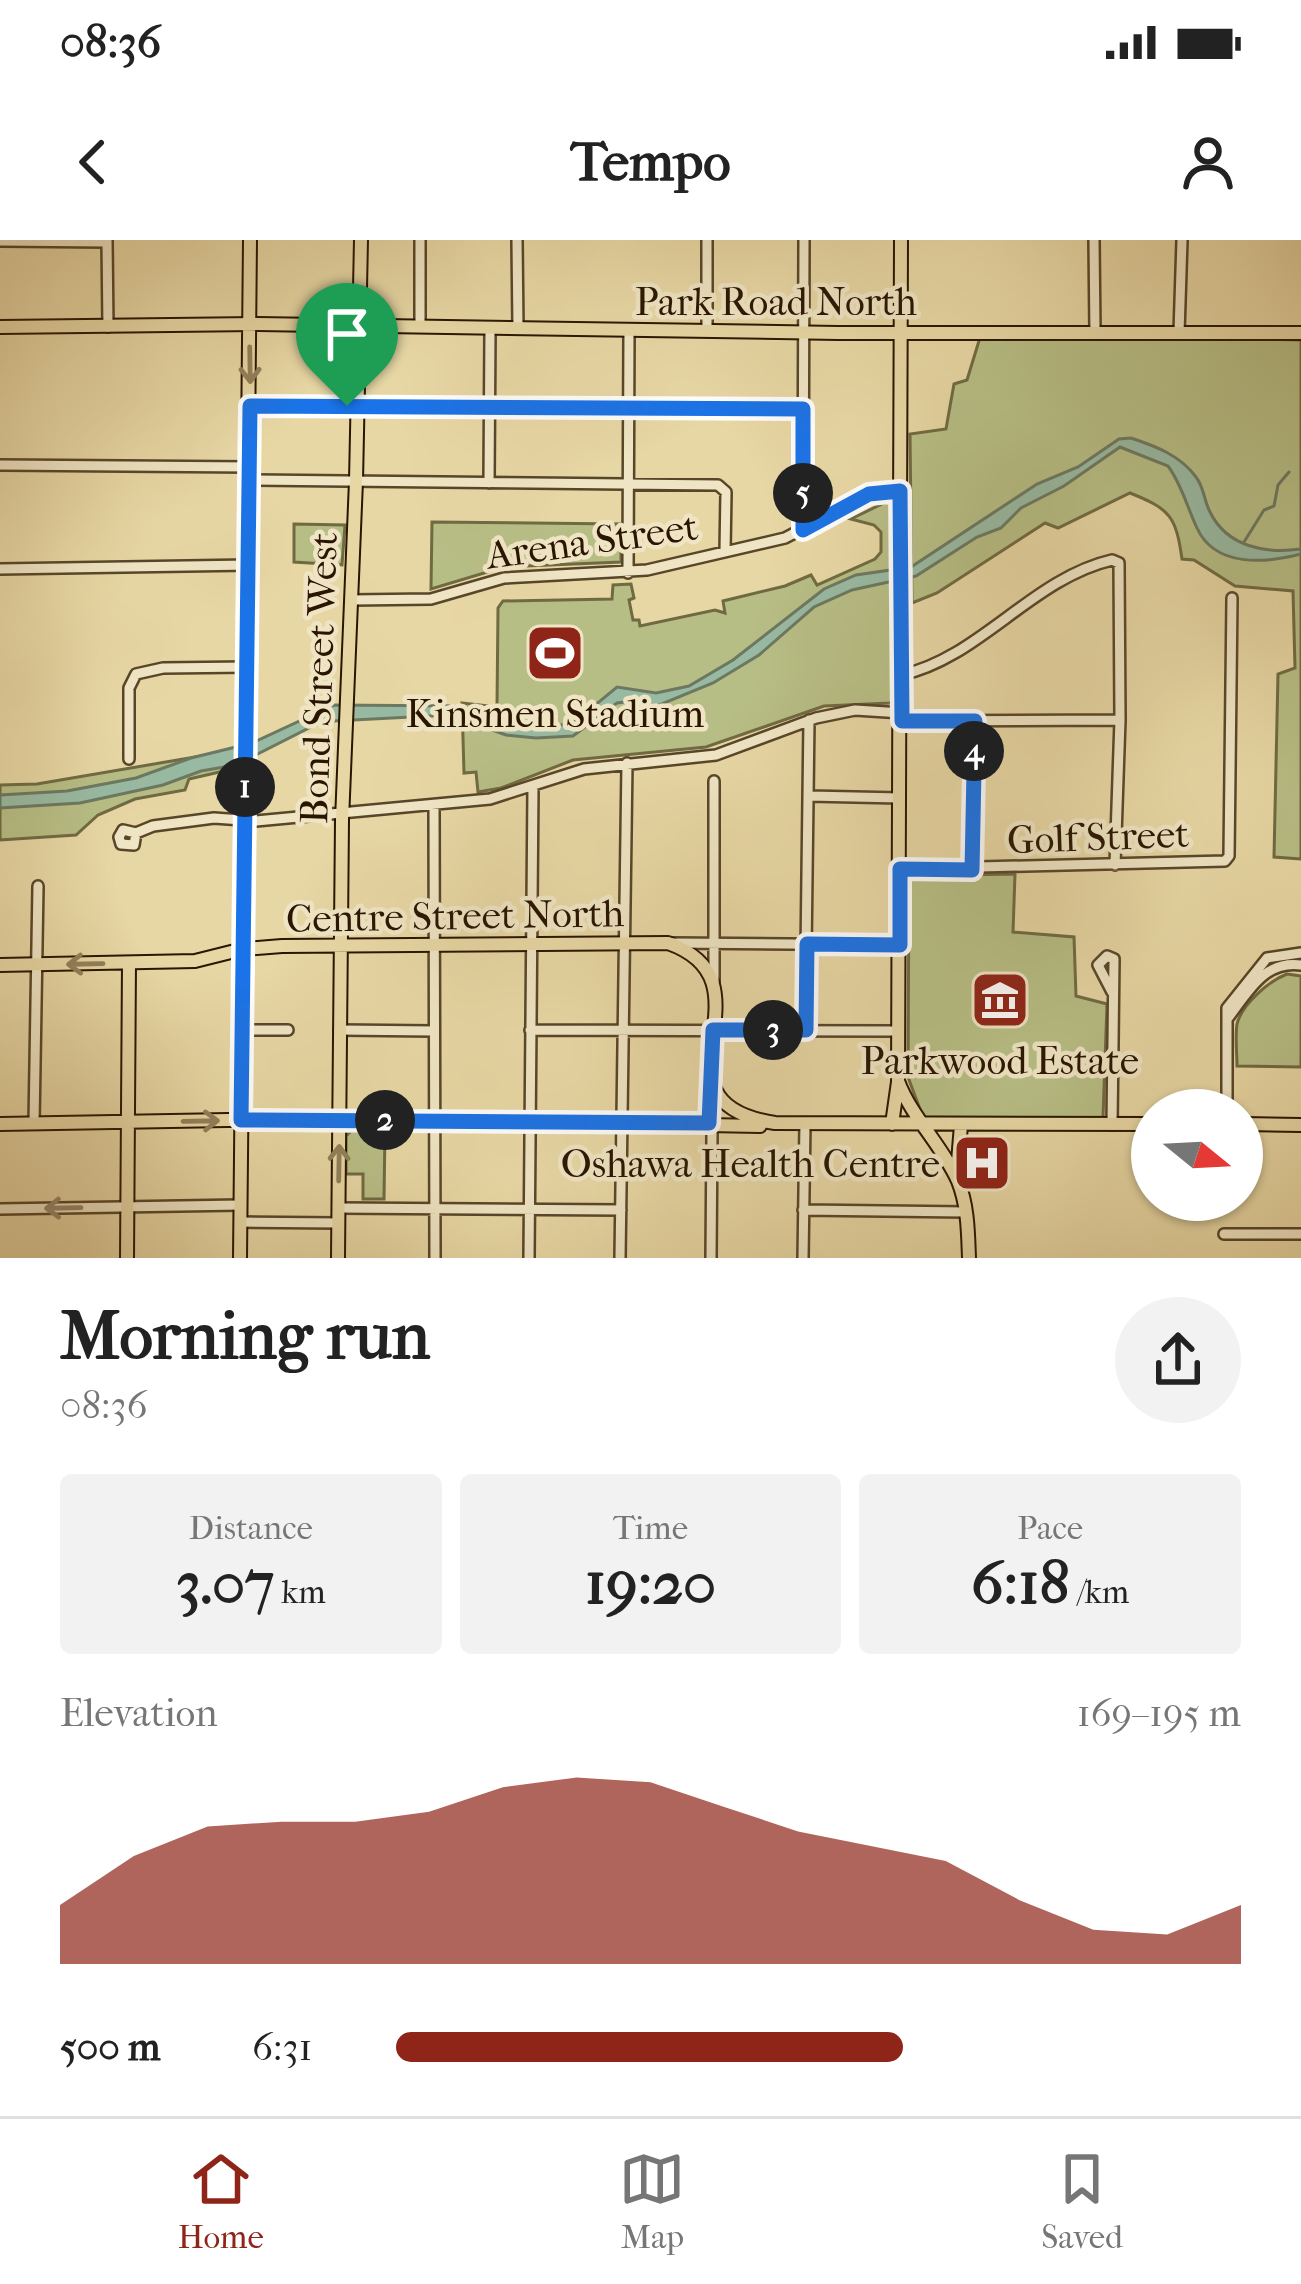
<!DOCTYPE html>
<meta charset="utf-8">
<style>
:root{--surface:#fff;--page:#f2f2f2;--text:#222;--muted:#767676;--line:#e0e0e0;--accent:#8f2418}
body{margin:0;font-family:"IM FELL French Canon",serif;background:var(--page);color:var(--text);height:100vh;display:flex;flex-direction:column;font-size:45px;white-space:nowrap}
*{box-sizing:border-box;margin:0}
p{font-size:39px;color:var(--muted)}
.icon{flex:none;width:66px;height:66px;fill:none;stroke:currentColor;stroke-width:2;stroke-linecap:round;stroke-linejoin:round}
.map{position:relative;height:1018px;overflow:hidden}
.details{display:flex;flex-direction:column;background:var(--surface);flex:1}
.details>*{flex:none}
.needle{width:78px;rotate:108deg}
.buttons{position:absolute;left:1131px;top:849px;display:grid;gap:24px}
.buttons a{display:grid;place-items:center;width:132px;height:132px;border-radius:50%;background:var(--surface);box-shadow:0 3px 9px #0004;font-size:60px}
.pin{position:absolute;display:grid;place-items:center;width:102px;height:102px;color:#fff;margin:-123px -51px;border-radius:50% 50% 50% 0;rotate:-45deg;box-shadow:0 0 12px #0007}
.pin .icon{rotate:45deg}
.km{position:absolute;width:60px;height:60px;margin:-30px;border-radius:50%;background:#222;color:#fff;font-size:33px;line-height:60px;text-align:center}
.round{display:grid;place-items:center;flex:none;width:126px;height:126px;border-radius:63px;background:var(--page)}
.headline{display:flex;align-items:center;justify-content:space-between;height:204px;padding:0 60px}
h1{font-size:66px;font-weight:700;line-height:90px}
.stats{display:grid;grid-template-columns:repeat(3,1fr);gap:18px;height:204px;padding:12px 60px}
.stats div{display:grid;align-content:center;border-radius:12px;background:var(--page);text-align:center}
.stats b{font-size:60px;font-weight:700}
.stats small{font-size:33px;font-weight:400}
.stats p{font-size:33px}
.chart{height:336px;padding:24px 60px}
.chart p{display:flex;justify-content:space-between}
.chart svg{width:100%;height:216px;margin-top:12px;fill:var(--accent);opacity:.7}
ul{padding:0 60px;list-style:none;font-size:39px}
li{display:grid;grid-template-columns:192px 144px 1fr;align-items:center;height:90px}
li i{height:30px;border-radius:15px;background:var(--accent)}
.status{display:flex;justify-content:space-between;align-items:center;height:84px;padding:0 60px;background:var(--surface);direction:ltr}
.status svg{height:33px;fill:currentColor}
header{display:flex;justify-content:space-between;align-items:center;height:156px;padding:0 60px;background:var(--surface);font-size:54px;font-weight:700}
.tab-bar{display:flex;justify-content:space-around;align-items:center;height:168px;border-top:3px solid var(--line);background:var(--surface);font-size:33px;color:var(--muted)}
.tab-bar a{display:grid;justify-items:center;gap:6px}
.tab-bar .selected{color:var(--accent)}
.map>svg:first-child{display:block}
</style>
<div class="status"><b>08:36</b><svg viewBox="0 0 49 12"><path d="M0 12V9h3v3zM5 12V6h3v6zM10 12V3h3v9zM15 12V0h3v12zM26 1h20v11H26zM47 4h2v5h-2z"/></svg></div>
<header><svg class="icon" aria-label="back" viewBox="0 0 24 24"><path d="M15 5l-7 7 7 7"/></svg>Tempo<svg class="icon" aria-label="person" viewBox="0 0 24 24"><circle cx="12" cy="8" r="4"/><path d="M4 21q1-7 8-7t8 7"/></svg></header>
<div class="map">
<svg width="1301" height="1018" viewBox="0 0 1301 1018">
<rect width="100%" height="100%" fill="#e7d7a4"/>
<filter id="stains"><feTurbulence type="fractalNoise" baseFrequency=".00167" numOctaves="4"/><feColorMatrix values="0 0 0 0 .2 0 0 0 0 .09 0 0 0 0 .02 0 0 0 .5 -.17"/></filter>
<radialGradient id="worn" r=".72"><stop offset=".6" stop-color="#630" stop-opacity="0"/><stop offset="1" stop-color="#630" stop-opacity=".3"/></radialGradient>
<path fill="#b7be85" stroke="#706a42" stroke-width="3" d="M982,91L1301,100V619L1274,617L1278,434L1295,428L1293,351L1235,346L1194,320L1182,319C1176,276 1170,269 1130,253L1058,288L1045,283L937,353L912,363L910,194L946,189L954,144L967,140Z
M890,260L893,459L890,463L824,466L706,507L573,520L501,548L478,552L476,532L464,533L462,463L497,467L498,368L503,361L612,359L613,345L631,344L634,358L629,360L633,380H639L640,386L715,370L725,373L723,361L785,346L811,335L817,345L875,319L881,312V292L874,285L851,279Z
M432,282L621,284V322L504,327L431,349Z
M294,284L345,285L342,325L294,322Z
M236,510L237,528L189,539L185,550L135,559L98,575L76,595L0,600V545L37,544Z
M1015,634L1013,692L1074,697L1076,756L1107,764L1103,878L924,880L908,837L909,636Z
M1287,734L1301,736V827L1237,826C1237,813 1235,797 1237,784C1242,764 1269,741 1287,734Z
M351,891H385L384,959H363V934H346V896Z"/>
<path fill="#98baa2" stroke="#6c7861" stroke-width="3" d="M1131,198C1155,206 1180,215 1196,237C1204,247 1204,261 1210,272C1227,307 1266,314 1301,309V314C1266,323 1215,328 1197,288C1187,267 1182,245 1168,226L1120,207L1064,246L1021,268L1001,288L977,297L916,336L852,350L814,367L759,415L713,443L657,466L633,461L617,463L573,496L536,498L506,495L450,475L334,481L313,486L236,525L201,531L163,545L80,563L0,568V555L67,551L136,538L191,518L252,503L334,465L462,466L519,484L571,485L617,447L656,453L689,446L733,420L824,349L856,335L911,327L1037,244L1078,227L1119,199Z"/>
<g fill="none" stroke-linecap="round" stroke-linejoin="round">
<path stroke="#6c7861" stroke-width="3" d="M1244,302L1264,270L1274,266L1278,245L1289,232"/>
<defs>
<path id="minor" d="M107,0L108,87
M420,0V87
M517,0L518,89
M707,0V91
M1094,0L1095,93
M0,1L107,2
M1179,93L1182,0
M250,166L803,169
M0,225L250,227
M250,240L718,245L726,252L725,312
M489,243L490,89
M803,291L804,0
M0,329L249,325
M628,333L629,90
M352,360L431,359L504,338L647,330L785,298L869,254L900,251
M901,435C978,419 1033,338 1112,320L1119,323L1120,480L1115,625
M902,481L1120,480
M129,519V448L136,434L163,428L247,427
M714,541V742
M809,556L900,558
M434,565L435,1018
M136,593L134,605L121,604L119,597L123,590L136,593L153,586L214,578L256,581L490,559L584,529L716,515L816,478L855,470L902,473
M900,629L1225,621L1229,616L1232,358
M972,630L975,481
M672,703L900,705
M1228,778C1248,752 1264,720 1301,725
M241,790H288
M339,790L434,791
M530,790L899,791
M805,790L809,480
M1227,870V768L1267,718L1301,713
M34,883L38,646
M709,883L712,893L711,1018
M1112,885L1114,719L1107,716L1098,725L1112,752
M338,968L621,970
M0,969L240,965
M803,970L966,972
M240,982L338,983
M1224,994H1301
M529,1018L533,546
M620,1018L627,523
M803,1018L805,883"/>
<path id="major" d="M901,0L898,841C912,878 942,905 958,941C968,966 968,992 969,1018
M0,87L258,84L838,93H1301
M0,725L195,721L243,709L282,706L668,703C781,743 638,862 775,883L1152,884
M709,883L710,842
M0,884L340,878L760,886
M892,884L898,842
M1242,884L1301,885
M957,934L961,885
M127,1018L129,723
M240,1018L250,0
M338,1018L342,580L356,241L361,0"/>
</defs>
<use href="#minor" stroke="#584629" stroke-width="14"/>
<use href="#major" stroke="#291500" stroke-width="16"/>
<use href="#minor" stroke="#efe5c4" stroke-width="9"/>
<use href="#major" stroke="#e7d7a4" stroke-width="12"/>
</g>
<defs><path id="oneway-shaft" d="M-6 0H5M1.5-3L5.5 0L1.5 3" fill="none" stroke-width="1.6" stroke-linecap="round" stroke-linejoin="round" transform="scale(3)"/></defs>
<g stroke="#92805a">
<use href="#oneway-shaft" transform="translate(250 125) rotate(89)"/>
<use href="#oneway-shaft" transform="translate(85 724) rotate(179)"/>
<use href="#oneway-shaft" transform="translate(201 881) rotate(-1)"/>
<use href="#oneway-shaft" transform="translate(339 923) rotate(-89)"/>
</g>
<use stroke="#96876c" href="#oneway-shaft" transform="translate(63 968) rotate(179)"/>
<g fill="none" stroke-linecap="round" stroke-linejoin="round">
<defs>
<path id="route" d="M250,166L803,169V290L869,254L900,251L902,481H975L972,630L900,629V705L807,704L806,790H713L709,883L241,880Z"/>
</defs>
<use href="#route" stroke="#fff" stroke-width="24"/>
<use href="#route" stroke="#1a73e8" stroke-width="15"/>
</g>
<defs>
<symbol id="stadium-square" viewBox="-11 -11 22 22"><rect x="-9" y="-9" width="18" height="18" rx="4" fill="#8f2418" stroke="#efe5c4"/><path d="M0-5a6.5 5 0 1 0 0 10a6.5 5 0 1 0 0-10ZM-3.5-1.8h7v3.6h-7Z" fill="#fff"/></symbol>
<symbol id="museum-square" viewBox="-11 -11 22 22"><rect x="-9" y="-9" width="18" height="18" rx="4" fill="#8f2418" stroke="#efe5c4"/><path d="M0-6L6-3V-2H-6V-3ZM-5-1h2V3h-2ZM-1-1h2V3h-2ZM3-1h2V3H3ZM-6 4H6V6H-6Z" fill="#fff"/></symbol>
<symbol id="hospital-square" viewBox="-11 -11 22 22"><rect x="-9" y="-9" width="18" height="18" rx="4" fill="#8f2418" stroke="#efe5c4"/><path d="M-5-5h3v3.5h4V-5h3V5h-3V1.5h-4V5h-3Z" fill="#fff"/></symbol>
</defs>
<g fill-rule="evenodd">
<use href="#stadium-square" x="522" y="380" width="66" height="66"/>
<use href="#museum-square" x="967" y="727" width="66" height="66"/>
<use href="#hospital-square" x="949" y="890" width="66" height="66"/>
</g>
<g text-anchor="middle" stroke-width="9" stroke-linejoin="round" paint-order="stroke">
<g font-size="39" fill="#291500" stroke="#efe5c4">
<text x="776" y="75">Park Road North</text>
<text transform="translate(592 300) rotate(-8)" y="14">Arena Street</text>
<text transform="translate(318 438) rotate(-88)" y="14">Bond Street West</text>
<text transform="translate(1098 596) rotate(-2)" y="14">Golf Street</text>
<text transform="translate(455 675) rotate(-1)" y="14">Centre Street North</text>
</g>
<g font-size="39" fill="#291500" stroke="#efe5c4">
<text x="555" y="487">Kinsmen Stadium</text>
<text x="1000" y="834">Parkwood Estate</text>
<text x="940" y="937" text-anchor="end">Oshawa Health Centre</text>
</g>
</g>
<rect width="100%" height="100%" filter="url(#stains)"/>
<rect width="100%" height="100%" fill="url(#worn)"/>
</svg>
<div class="buttons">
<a><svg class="needle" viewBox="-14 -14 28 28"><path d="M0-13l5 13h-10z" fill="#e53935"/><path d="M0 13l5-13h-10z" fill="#767676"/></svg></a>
</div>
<div class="pin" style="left:347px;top:166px;background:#1e9e55"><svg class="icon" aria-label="arrive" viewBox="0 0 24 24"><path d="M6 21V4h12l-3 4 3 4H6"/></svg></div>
<b class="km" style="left:245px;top:547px">1</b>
<b class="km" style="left:385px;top:880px">2</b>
<b class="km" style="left:773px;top:790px">3</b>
<b class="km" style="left:974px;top:511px">4</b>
<b class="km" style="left:803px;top:253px">5</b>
</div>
<section class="details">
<div class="headline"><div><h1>Morning run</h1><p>08:36</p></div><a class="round"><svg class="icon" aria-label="share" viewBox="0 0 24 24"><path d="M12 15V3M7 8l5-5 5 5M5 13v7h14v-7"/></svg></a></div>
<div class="stats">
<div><p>Distance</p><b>3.07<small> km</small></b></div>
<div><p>Time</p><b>19:20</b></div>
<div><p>Pace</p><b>6:18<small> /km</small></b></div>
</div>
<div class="chart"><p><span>Elevation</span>169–195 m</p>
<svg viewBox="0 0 160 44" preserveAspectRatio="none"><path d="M0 44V32L10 22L20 16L30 15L40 15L50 13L60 8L70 6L80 7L90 12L100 17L110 20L120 23L130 31L140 37L150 38L160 32V44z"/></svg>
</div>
<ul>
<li><b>500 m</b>6:31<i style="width:60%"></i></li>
</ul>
</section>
<nav class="tab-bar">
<a class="selected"><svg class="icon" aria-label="home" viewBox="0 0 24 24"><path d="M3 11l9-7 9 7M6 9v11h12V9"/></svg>Home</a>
<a><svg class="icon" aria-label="map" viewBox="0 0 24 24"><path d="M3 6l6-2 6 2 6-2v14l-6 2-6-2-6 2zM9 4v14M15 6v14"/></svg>Map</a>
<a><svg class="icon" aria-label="saved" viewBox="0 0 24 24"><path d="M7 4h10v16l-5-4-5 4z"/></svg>Saved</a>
</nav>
